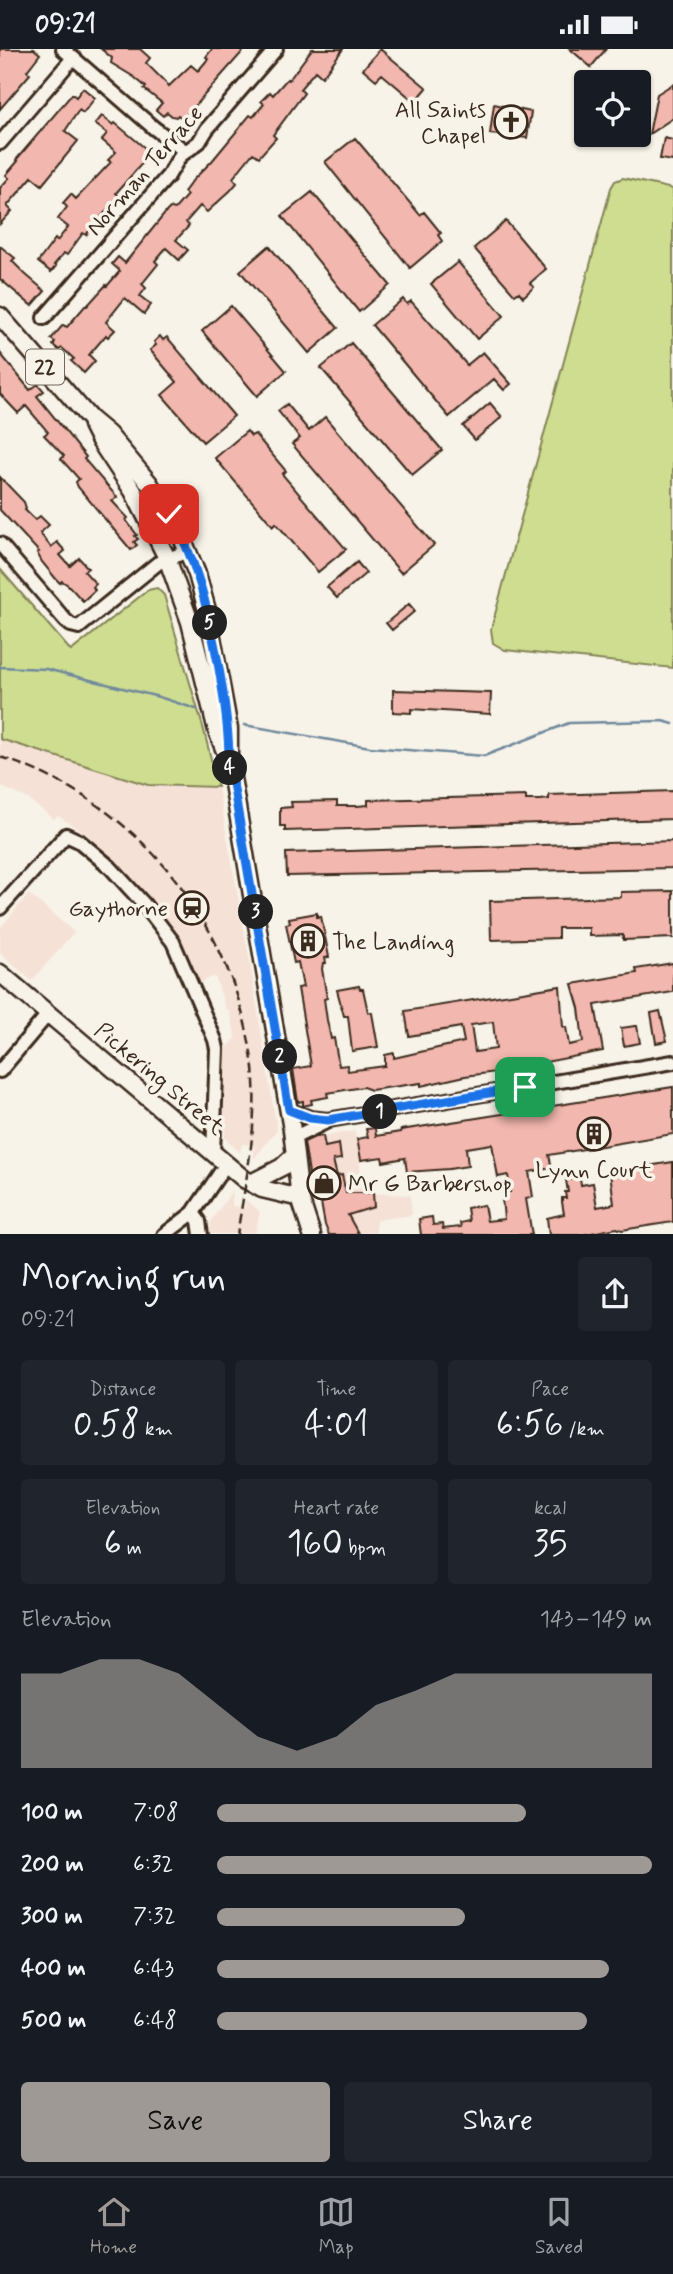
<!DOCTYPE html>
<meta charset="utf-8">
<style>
:root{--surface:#171b24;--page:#20242c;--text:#f1f3f6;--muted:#9ea1a6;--line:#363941;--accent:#9f9995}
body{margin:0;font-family:Mynerve,sans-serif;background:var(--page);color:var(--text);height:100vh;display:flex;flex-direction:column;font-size:26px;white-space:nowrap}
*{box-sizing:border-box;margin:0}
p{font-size:23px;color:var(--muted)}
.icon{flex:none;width:38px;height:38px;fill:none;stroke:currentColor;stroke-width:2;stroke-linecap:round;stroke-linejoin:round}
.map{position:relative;height:1185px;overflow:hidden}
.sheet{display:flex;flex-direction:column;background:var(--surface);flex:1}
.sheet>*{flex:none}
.controls{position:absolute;left:574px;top:21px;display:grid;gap:14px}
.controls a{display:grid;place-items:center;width:77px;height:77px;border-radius:7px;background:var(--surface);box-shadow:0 2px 5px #0004;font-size:35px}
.pin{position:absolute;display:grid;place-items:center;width:60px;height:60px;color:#fff;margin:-30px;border-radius:14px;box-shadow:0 4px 10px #0006}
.km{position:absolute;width:35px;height:35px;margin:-18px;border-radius:50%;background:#222;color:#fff;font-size:19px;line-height:35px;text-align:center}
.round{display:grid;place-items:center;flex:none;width:74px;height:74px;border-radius:7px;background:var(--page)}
.headline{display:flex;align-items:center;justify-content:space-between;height:119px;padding:0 21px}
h1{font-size:38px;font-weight:600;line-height:52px}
.metrics{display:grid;grid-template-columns:repeat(3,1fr);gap:10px;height:119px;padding:7px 21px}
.metrics div{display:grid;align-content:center;border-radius:7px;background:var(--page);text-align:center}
.metrics b{font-size:35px;font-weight:600}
.metrics small{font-size:19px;font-weight:400}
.metrics p{font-size:19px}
.chart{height:196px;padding:14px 21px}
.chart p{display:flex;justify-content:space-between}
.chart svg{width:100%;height:126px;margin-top:7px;fill:var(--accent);opacity:.7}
.cta{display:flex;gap:14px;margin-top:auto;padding:14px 21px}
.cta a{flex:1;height:80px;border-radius:7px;background:var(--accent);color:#111;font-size:28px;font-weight:600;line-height:80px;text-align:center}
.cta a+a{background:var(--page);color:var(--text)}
ul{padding:0 21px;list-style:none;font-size:23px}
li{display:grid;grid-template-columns:112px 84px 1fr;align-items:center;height:52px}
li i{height:18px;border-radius:9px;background:var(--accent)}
.status{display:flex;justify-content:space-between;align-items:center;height:49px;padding:0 35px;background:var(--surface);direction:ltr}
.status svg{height:19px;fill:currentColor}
.dock{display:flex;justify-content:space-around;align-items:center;height:98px;border-top:2px solid var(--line);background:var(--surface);font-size:19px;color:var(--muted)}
.dock a{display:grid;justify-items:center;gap:4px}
.dock .current{color:var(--accent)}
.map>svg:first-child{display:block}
</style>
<div class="status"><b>09:21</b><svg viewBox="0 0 49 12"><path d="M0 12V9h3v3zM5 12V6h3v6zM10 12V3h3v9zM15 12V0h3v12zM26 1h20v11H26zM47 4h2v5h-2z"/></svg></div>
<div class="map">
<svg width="673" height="1186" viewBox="0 0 673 1186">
<rect width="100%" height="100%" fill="#f7f3e8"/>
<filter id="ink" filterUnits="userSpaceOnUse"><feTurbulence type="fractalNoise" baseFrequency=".0143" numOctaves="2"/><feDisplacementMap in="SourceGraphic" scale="14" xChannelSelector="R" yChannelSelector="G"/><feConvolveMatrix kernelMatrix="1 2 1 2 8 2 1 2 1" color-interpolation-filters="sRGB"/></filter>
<g filter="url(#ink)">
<path fill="#f6e1d7" d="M0,690L148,736L218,738L249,908L277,1081L254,1110V1096L242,1095L240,1104L225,1089L222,1004L236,989L229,961H226L215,927L197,935L172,878L126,822L87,786L58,767L54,770L28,750L0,737Z
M29,845L74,883L32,932L0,904V879Z
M355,1082L364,1144L410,1146L412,1166L376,1171V1185H329L323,1172L309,1092L311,1089Z
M233,1140L232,1157L245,1159L246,1151L260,1163L255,1185H209L211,1172Z"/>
<path fill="#cedd90" stroke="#848457" stroke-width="2" d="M623,129L673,140V619L505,601L493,594L491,580L611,139L615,132Z
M0,520L71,602L148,541L157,539L164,546L203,678L218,738L148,736L0,690Z"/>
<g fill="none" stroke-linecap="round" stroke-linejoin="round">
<path stroke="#70899d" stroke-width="2.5" d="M0,618L46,620L159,648L196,660
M244,676L370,698L484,707L569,674L663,672L673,675"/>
</g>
<path fill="#f2b7ae" stroke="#3b2a1e" stroke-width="2" fill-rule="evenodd" d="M0,0H34L40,5L27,22L30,25L0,60Z
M101,0H140L150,9L146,14L169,37L191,16L198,22L208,10L206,8L212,0H245L183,70L178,66L176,68L172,67L167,63L163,67L156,61L162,54L144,40L146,38L134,28L111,14L112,9Z
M312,0H343L322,28L315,22L300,40L304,44L273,86L276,89L259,108L253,104L233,129L237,134L230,142L207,163L200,157L186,173L189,177L176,191L188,201L179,211L166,199L155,212L158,215L142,235L146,239L140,247L151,256L144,265L125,249L106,273L115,281L108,288L106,286L89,306L95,312L84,324L71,312L74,310L62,299L59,301L53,296L55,293L51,290L63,276L67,278L85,257H87L106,236L107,237L120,222L112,215L118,208L125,214L167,162L170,159L175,160L187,146L184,143L193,131L212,112L250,66L253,68L264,55L261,52L270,43L273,46L287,30L289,31Z
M380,0L427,39L415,53L382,25L376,31L363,20Z
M570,0H606L591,18Z
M673,35V69L649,85L657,45Z
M83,39L95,49L83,64L79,61L65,82L78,92L42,136L32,128L7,157L12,162L0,175V139L9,129L6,126L18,112L16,111L72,45L76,48Z
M494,55L531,63L527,89L490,85Z
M102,67L113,76L115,74L151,104L116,144L119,147L86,186L83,184L67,206L64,204L54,216L56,217L51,223L38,213L55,190L57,192L68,178L58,170L67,158L63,154L71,145L76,150L111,113L108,111L116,103L102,91L107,84L95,75Z
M355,89L420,166L424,163L441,184L438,186L442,192L410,219L325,113Z
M664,89L673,91V112L660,110Z
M312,143L390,236L359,263L282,167Z
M506,172L546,220L530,234L534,238L523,248L519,243L515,246L474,199Z
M0,197L15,209L12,212L25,225L45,242L32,257L0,230Z
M269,197L338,279L309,304L240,222Z
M458,213L504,267L477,290L431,235Z
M403,250L407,255L411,252L467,316L483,303L511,335L504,341L494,330L449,368L372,276Z
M231,257L286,322L257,347L202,282Z
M160,287L163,291L167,288L234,367L203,393L162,346L177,333L150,301L156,296L154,293Z
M351,294L442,401L412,426L321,319Z
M0,304L30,341L38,335L44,342L37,347L86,408L84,410L117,448L112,452L128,469L126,471L137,486L135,487L138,490L134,493L137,496L131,501L78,438L76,433L79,430L61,410L64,407L44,386L48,383L26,357L18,364L0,345Z
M490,354L502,368L475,391L463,377Z
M287,355L309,382L325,368L434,496L401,524L292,395L300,389L278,362Z
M247,382L251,387L255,385L286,422L282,425L346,500L318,523L276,474L273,477L215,409Z
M0,428L24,453L26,459L25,461L35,471L40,467L49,476L40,484L51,498L57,493L65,502L60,506L70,517L79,509L88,519L84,522L96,535L93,538L95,541L83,552L68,536L62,532L60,534L56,530L42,513L37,504L39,503L0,461Z
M357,513L366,524L337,549L327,538Z
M409,555L415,562L392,581L386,574Z
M393,641L491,644L490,665L411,660V664L393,663Z
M673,742V770L285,782V777H280V759L292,758L291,753L337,752V757H357L368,756V751L526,747V751H540L549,750V746Z
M673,792V819L287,827L286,804Z
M673,842V889L623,891V886L589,887V879H558V889L491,891L490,852L621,848V843Z
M317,864V868L321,867L329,908L325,909L326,914H323L322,920L327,949L324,950L327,971L331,990L334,989L339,1017L347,1016L348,1022L385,1017V1006L394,1004V1009L464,993L461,978L409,987L405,962L560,937L563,978H566L569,996L583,993L579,959L572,935L637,924L636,920L673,914V943L595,956L603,1002L535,1015V1018L465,1027L421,1037V1034L371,1041L363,1038L327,1044L328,1048L311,1051L312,1055L303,1057V1052L298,1053L293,1020L311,1017L298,939L303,938L298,913L294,914L286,875L290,874L289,869ZM493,973L496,1000L475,1003L471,976Z
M359,937L360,940H363L368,963L372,964L378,998L352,1002L348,967H344L337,941Z
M660,962L667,992L656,994L651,964Z
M635,977H637L640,994L624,997L621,979Z
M673,1038V1085L549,1106L552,1119L529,1123L533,1148L526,1150L532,1186H421L419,1170L432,1168L433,1176L442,1175L443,1180L461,1178L460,1174L469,1172L467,1159L484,1156L487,1172L504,1170L502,1149L506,1147L505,1143H510L508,1126L498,1128L492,1095L466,1099L468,1117L449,1120L407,1123L405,1109L383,1113L382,1108L361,1111L360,1105L357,1090L368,1088L366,1080L375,1079L376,1087L400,1083L401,1081Z
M317,1087H323L325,1098L339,1095L341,1110L333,1111L337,1127L342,1126L346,1144H373L374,1158L348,1166L359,1186H329L325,1176L320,1148L313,1149L304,1093Z
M673,1113V1173L622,1181L617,1179L581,1186H549L547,1169L564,1165L562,1153V1149H566L565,1143H568L566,1131L580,1129L581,1136L593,1134L597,1158L614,1155L610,1123Z"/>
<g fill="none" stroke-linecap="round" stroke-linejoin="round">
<defs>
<path id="minor" d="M63,0L154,79L185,102
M0,94L73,9
M44,269L168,127L180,107L199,93L207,80L276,0
M0,495L66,572L71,576L79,578L158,514L188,502
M0,859L66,786L79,792L110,818L143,854L173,893L215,991L217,1000L213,1104
M0,1022L49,964
M289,1061L310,1069L328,1071L673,1013
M293,1089L328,1072
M193,1164L199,1172L201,1186
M164,1186L193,1164L226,1115"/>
<path id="major" d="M0,267L90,370L108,385L149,434L180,484L197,525L207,561L229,680V711L292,1081L300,1149L312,1186
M92,376L100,392L133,442L167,509L190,573L217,682L225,702
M0,924L244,1130L262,1140L300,1149
M251,1134L282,1118L295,1106"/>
</defs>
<use href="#minor" stroke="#3b2a1e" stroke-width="18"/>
<use href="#major" stroke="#3b2a1e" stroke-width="21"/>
<use href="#minor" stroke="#f7f3e8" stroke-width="12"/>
<use href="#major" stroke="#f7f3e8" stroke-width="16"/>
<path stroke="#3b2a1e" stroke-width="2.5" stroke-dasharray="10 5" stroke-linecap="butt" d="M0,708C136,752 232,870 252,1011C260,1068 246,1129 237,1186"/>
</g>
</g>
<g fill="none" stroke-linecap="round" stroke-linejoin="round" filter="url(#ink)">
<defs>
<path id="route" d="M169,465C198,510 208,563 218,614C224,647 229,678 229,711L289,1061L310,1069L328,1071L525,1038"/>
</defs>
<use href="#route" stroke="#fff" stroke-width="14"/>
<use href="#route" stroke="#1a73e8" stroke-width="9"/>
</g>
<defs>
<symbol id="church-ring" viewBox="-11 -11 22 22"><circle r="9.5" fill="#f7f3e8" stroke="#3b2a1e" stroke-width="1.5"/><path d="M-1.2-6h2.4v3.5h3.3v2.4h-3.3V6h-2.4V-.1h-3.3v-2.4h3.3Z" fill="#3b2a1e"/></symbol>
<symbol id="station-ring" viewBox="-11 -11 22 22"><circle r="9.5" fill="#f7f3e8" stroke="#3b2a1e" stroke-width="1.5"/><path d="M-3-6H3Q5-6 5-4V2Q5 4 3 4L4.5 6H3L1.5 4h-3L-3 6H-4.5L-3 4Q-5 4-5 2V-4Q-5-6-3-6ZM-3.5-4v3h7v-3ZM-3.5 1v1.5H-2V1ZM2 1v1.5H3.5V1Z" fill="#3b2a1e"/></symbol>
<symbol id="building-ring" viewBox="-11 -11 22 22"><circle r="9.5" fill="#f7f3e8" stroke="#3b2a1e" stroke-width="1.5"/><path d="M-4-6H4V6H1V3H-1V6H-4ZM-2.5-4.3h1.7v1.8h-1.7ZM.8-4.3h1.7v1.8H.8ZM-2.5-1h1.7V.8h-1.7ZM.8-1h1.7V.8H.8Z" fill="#3b2a1e"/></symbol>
<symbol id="shop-ring" viewBox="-11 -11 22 22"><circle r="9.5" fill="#f7f3e8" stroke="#3b2a1e" stroke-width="1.5"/><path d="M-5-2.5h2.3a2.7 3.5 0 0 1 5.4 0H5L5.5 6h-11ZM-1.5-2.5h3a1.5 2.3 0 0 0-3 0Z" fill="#3b2a1e"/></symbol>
</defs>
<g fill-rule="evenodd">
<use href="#church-ring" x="492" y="54" width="38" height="38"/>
<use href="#station-ring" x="173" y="840" width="38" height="38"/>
<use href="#building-ring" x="289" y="873" width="38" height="38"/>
<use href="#building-ring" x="575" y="1066" width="38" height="38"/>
<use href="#shop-ring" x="305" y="1115" width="38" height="38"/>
</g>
<g text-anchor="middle" stroke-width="7" stroke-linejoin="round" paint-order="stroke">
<rect fill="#f7f3e8" stroke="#73665b" stroke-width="2" x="26" y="300.5" width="38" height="35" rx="5"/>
<g font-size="21" font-weight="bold" fill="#3b2a1e">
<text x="45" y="325">22</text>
</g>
<g font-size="23" fill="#3b2a1e" stroke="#f7f3e8" text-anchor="end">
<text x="486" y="68">All Saints<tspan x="486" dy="26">Chapel</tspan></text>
<text x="168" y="867">Gaythorne</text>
<text x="332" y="900" text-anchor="start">The Landing</text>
<text x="594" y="1128" text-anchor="middle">Lynn Court</text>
<text x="348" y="1142" text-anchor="start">Mr G Barbershop</text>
</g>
<g font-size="23" fill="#3b2a1e" stroke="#f7f3e8">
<text transform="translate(144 121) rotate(-49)" y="8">Norman Terrace</text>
<text transform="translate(160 1029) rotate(40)" y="8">Pickering Street</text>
</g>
</g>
</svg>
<div class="controls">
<a><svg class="icon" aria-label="locate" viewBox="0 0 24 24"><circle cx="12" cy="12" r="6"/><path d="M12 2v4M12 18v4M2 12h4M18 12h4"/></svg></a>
</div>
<div class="pin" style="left:525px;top:1038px;background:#1e9e55"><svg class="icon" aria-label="arrive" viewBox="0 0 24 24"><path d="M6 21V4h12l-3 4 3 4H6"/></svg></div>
<div class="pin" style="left:169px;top:465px;background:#d93025"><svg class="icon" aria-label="check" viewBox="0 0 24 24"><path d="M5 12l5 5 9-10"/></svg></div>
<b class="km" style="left:380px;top:1063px">1</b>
<b class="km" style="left:280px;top:1008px">2</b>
<b class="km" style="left:256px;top:863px">3</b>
<b class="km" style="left:230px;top:719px">4</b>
<b class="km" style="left:210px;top:574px">5</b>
</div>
<section class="sheet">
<div class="headline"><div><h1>Morning run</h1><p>09:21</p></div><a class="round"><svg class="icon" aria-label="share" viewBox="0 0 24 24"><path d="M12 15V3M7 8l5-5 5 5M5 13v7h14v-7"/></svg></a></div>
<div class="metrics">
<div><p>Distance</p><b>0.58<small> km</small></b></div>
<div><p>Time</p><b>4:01</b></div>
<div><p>Pace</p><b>6:56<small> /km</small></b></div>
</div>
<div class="metrics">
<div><p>Elevation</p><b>6<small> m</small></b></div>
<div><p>Heart rate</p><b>160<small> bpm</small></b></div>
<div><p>kcal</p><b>35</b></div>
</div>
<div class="chart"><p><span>Elevation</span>143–149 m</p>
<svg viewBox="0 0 160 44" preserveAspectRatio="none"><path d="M0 44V11L10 11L20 6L30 6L40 11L50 22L60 33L70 38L80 33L90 22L100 17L110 11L120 11L130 11L140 11L150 11L160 11V44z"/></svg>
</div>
<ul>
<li><b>100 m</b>7:08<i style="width:71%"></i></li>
<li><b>200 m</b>6:32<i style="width:100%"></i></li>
<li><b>300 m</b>7:32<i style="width:57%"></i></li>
<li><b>400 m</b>6:43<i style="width:90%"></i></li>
<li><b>500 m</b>6:48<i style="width:85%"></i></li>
</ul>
<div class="cta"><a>Save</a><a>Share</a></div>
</section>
<nav class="dock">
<a class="current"><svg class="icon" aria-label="home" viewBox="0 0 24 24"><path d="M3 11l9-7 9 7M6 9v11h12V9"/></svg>Home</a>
<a><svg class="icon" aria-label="map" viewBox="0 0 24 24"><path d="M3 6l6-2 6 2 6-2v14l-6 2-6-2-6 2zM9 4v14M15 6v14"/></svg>Map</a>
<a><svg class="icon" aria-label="saved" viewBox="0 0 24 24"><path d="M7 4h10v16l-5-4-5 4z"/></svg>Saved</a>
</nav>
